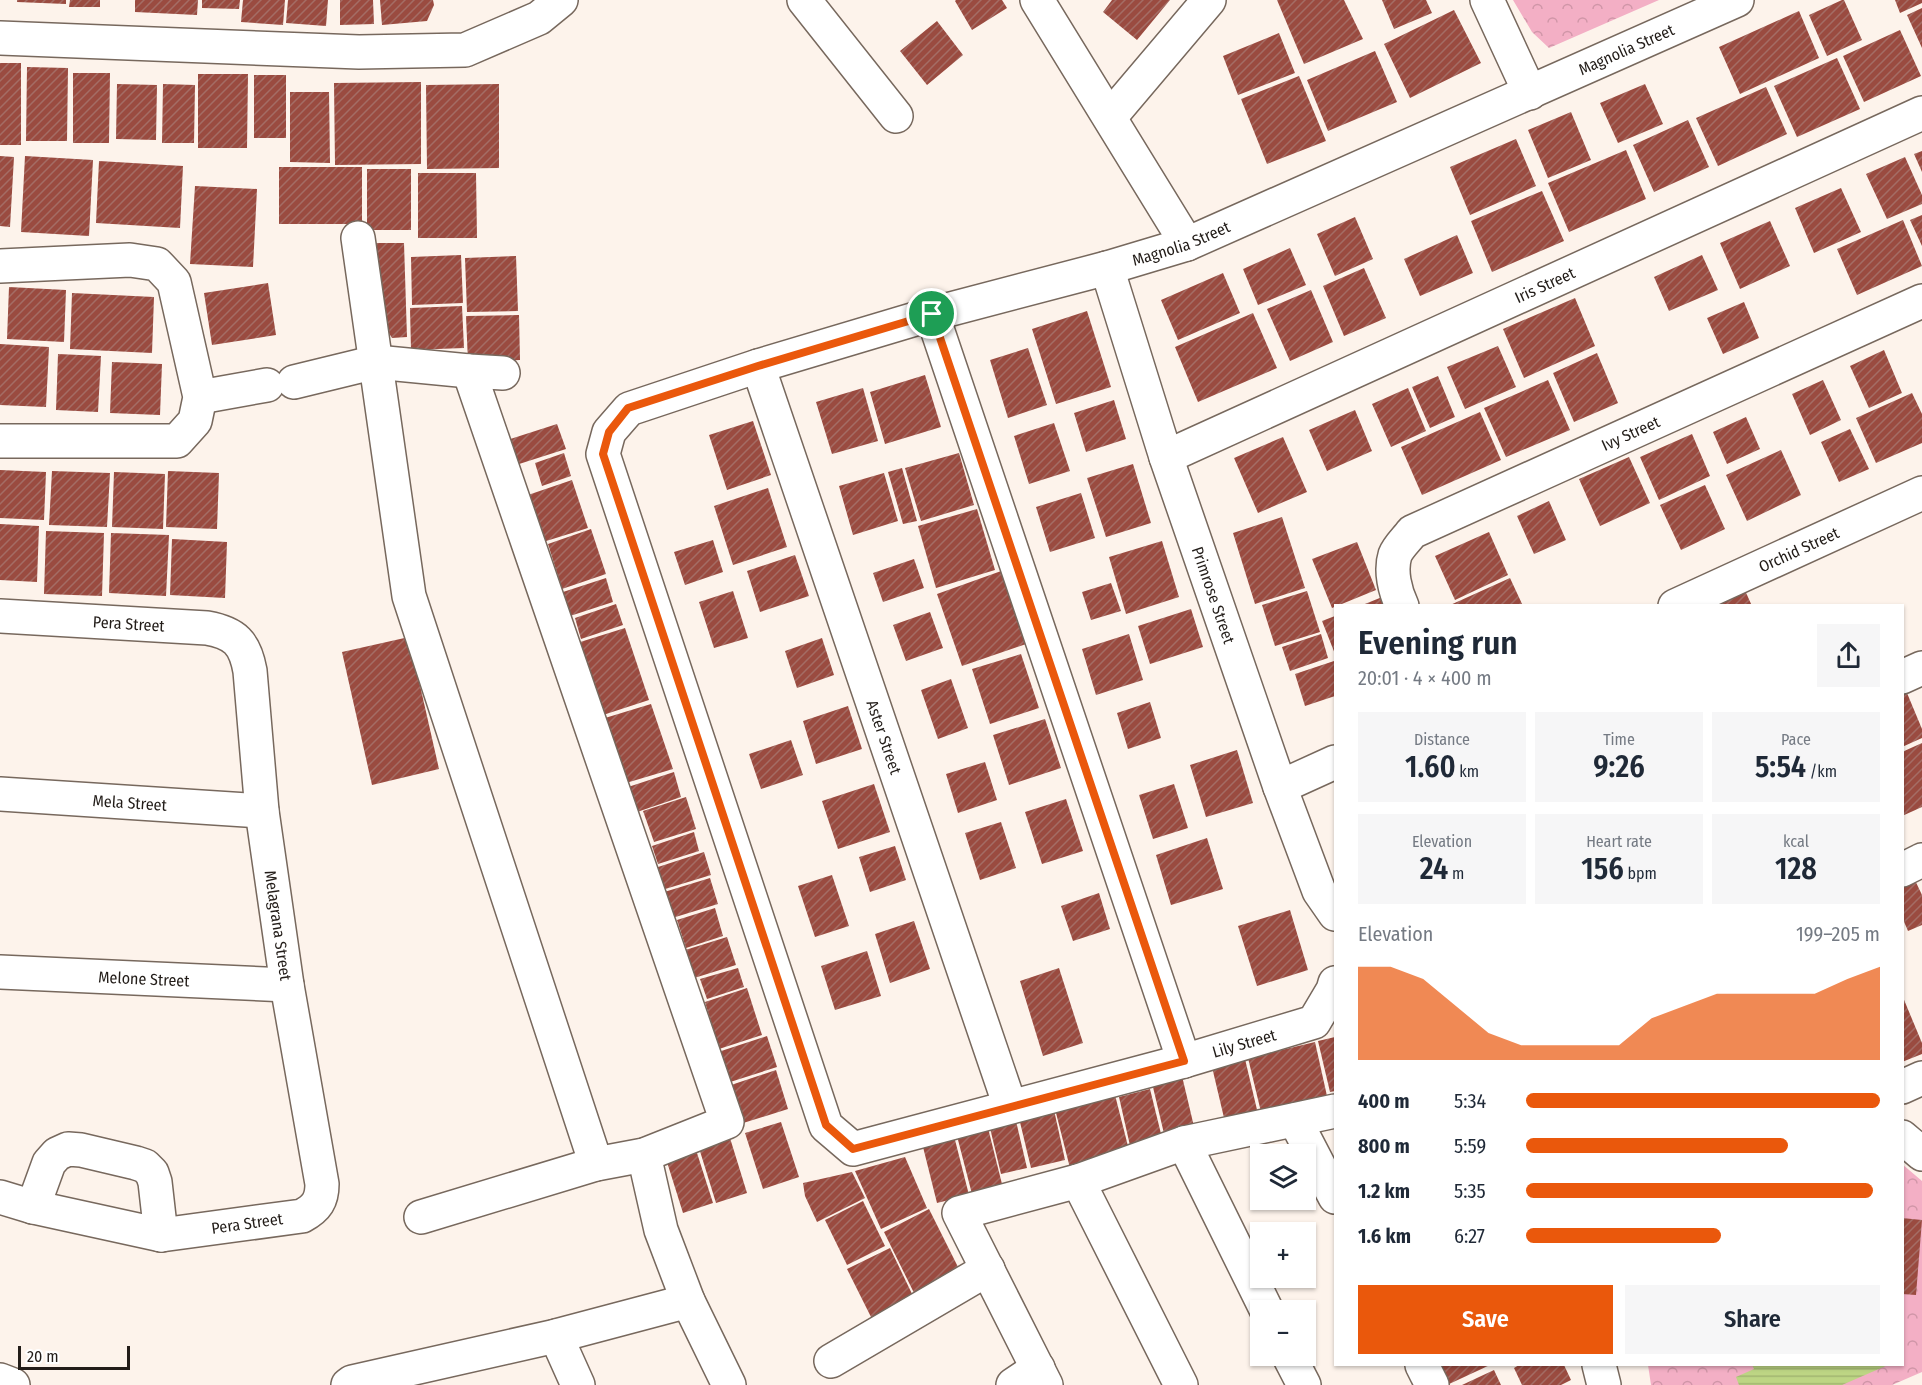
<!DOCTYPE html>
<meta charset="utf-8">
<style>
:root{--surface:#fff;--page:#f6f6f7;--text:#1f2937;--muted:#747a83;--accent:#ea580c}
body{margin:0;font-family:"Fira Sans Condensed",sans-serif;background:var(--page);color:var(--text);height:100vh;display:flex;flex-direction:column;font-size:22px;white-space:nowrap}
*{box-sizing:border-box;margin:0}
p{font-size:20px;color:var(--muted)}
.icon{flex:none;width:33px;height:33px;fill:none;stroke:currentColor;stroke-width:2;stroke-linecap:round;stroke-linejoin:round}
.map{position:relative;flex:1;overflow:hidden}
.drawer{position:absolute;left:1334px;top:604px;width:570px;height:762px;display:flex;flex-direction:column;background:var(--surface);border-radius:0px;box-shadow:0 2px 4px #0004}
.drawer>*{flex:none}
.fabs{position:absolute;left:1250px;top:1144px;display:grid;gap:12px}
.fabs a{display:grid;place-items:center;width:66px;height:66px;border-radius:0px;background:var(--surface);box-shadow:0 2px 4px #0004;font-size:30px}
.scale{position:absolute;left:18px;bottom:15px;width:112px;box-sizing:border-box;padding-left:6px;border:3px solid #221c18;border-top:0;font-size:16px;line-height:21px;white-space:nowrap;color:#221c18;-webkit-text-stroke:4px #fff;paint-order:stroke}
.pin{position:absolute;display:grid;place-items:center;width:51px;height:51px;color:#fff;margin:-26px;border:3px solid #fff;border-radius:50%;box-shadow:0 2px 6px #0007}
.round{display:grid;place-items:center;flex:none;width:63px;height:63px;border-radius:0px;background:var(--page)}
.head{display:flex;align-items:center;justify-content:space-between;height:102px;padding:0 24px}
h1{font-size:33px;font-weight:600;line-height:45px}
.metrics{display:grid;grid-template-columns:repeat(3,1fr);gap:9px;height:102px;padding:6px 24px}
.metrics div{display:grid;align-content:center;border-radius:0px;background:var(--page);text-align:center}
.metrics b{font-size:30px;font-weight:600}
.metrics small{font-size:16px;font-weight:400}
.metrics p{font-size:16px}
.chart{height:168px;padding:12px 24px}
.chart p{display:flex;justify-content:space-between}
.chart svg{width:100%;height:108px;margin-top:6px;fill:var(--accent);opacity:.7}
.cta{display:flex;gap:12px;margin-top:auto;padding:12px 24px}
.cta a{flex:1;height:69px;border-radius:0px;background:var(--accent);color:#fff;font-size:24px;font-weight:600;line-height:69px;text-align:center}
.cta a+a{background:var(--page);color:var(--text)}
ul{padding:0 24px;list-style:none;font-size:20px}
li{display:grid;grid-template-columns:96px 72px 1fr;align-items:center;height:45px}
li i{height:15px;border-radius:8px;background:var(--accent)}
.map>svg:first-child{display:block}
</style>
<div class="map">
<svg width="1922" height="1385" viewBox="0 0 1922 1385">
<defs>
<pattern id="forest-crowns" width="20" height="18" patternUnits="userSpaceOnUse" patternTransform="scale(1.5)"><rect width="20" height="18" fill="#f3afc5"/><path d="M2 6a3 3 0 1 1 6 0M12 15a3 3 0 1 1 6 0" fill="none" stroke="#d096a8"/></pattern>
<pattern id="water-rules" width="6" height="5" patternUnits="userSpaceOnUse" patternTransform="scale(1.5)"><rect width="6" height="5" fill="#bdd584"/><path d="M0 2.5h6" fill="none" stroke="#a2b671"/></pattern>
<pattern id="building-hatch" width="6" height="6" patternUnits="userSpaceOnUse" patternTransform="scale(1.5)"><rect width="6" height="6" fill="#9a4b40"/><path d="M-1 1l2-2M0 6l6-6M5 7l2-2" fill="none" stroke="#a46d65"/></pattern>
</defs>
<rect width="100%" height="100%" fill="#fdf3eb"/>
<path fill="url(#forest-crowns)" d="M1513,0H1659L1549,48L1532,32Z
M1902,1164L1922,1181V1372L1892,1385H1651L1648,1365H1902Z"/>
<path fill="url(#water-rules)" d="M1752,1365H1888L1842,1385H1739L1736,1377L1754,1369Z"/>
<path fill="url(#building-hatch)" d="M17,0H66V4L17,2Z
M70,0H100V7H69Z
M135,0H198L197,15L135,12Z
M202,0H240L239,9L202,8Z
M243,0H285L283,25L241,22Z
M288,0H328L326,26L286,23Z
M340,0H373L374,24L340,25Z
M380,0H433L434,5L427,21L382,25Z
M956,0H1002L1007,8L972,30L955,1Z
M1112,0H1170L1137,40L1103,12Z
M1277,0H1344L1363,39L1304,64Z
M1382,0H1426L1432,13L1394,29Z
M1842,0H1844L1862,40L1827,56L1809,15Z
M1895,0H1922V3L1900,13Z
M1922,8V48L1907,15Z
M1454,10L1481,63L1410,98L1384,44Z
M1799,11L1819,58L1740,94L1719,47Z
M937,21L963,55L927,85L900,51Z
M1900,30L1921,76L1864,102L1843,56Z
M1279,33L1295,73L1238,95L1223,56Z
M1375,51L1397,102L1328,131L1307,80Z
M1837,58L1860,109L1797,137L1774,86Z
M0,63H21V145H0Z
M27,67L68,68L67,141H26Z
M73,73H110L109,143H73Z
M198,74H248L247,148H198Z
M254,75H286V138H254Z
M1299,76L1326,141L1267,164L1241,99Z
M421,82V164L335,165L334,83Z
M117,84L157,85L156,140L116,139Z
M163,84L195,85L194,143H162Z
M499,84V168L427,169L426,85Z
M1645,84L1663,124L1618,143L1600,103Z
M1766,87L1787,134L1718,166L1696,118Z
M290,92H329L330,163L290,162Z
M1571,112L1591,160L1548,178L1528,130Z
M1688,120L1709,167L1654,192L1633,145Z
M1516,139L1536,186L1470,215L1450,167Z
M1626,150L1646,199L1569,232L1548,183Z
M1922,151V172L1914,154Z
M0,156L14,157L10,227L0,226Z
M25,156L93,160L89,236L21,232Z
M1905,157L1922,195V204L1887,219L1866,174Z
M99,161L183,166L180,228L96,223Z
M279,167H362V224H279Z
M367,169H411V230H367Z
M418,173H476L477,238H418Z
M195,186L257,189L253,267L190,264Z
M1841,188L1861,232L1814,253L1795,208Z
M1542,191L1564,241L1492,272L1471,221Z
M1922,215V246L1910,220Z
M1355,217L1373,259L1335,276L1317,234Z
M1903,220L1922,266L1857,295L1837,249Z
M1770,221L1790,266L1740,289L1720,243Z
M1457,235L1473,273L1420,296L1404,259Z
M368,243H404L407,337L392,338L380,319Z
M1290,248L1306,285L1258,305L1243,269Z
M461,255L463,303L412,305L411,257Z
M1702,255L1718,290L1669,311L1654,277Z
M516,256L518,311L467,312L465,258Z
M1364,268L1386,318L1344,336L1323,286Z
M1223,273L1240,313L1178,340L1161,300Z
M268,283L276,335L212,345L204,293Z
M9,287L66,290L64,342L7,339Z
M1311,290L1333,342L1290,361L1267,309Z
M72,293L154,297L152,353L70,349Z
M1575,298L1595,346L1524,378L1503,329Z
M1744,302L1759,338L1723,354L1707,318Z
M462,306L464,348L411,350L410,308Z
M1087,311L1111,387L1056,404L1032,329Z
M1253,313L1277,368L1198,402L1175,347Z
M519,315L520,360L468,362L466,316Z
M0,344L49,347L46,407L0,405Z
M1498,346L1516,387L1465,409L1447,367Z
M1028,348L1047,405L1008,418L990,360Z
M1884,350L1902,393L1869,408L1850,366Z
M1597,353L1618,403L1574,422L1553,373Z
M58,354L101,356L98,412L56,410Z
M112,362L162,364L160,415L110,413Z
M925,375L941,427L885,444L870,392Z
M1438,376L1455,417L1430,428L1412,387Z
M1548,380L1570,430L1506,457L1484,408Z
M1823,380L1841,420L1810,435L1792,394Z
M863,388L878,441L832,454L816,402Z
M1408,388L1426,431L1391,447L1372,404Z
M1912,393L1922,414V443L1876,463L1856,418Z
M1114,400L1126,439L1086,452L1074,413Z
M1355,410L1372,451L1327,471L1309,430Z
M1480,412L1501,460L1422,495L1401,447Z
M1746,417L1760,449L1727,464L1713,432Z
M753,421L771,475L727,490L709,435Z
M1054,423L1070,471L1029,484L1014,436Z
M557,424L566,449L516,465L507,440Z
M1850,429L1869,469L1839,482L1821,442Z
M1692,434L1710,476L1659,500L1640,457Z
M1283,437L1307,492L1258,513L1234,458Z
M1781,450L1801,495L1747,521L1726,475Z
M564,453L571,476L542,486L535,463Z
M959,453L974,505L921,521L905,468Z
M1629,457L1650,503L1600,526L1579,479Z
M1133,464L1151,523L1106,537L1087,478Z
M902,468L917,521L903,524L888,472Z
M0,470L46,472L44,520L0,518Z
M52,471L110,473L107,527L49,525Z
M168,471L219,473L217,529L166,527Z
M114,472L165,474L163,529L112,527Z
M884,473L898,521L853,535L839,486Z
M572,480L588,528L543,542L528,495Z
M1705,485L1725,529L1681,550L1660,505Z
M768,488L787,547L733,565L714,506Z
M1081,493L1095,538L1050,552L1036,507Z
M1549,501L1566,540L1534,554L1517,516Z
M977,509L995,570L936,588L918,526Z
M1282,517L1305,588L1255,604L1233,533Z
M0,524L39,526L37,582L0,580Z
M591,529L606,574L562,589L548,544Z
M46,531L104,533L102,596L44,594Z
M1489,532L1508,575L1455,600L1435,556Z
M111,533L169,535L166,596L109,593Z
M172,539L227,542L225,598L170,595Z
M713,540L723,572L685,585L674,552Z
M1162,541L1179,597L1126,614L1109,557Z
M1357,542L1376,590L1332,608L1312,559Z
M795,555L809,596L760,612L747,571Z
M914,559L924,588L883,602L873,573Z
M1004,570L1029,643L962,666L937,594Z
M606,578L613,602L570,616L563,592Z
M1510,578L1523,606H1448Z
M1111,583L1121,611L1091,620L1082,592Z
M1743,586L1752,606H1697Z
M733,591L748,638L714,648L699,602Z
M1307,591L1320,632L1275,646L1262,605Z
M1392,593L1398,606H1360Z
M616,604L623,625L581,639L575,618Z
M1191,609L1203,647L1150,664L1138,626Z
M930,612L943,648L906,661L893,625Z
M1335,616V654L1322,621Z
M625,628L649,700L600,716L577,643Z
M1129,634L1143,680L1096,695L1082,649Z
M1321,634L1328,658L1290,671L1282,647Z
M409,637L439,769L372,785L342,652Z
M822,638L834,675L797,688L785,651Z
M1021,654L1039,708L990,724L972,669Z
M1334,661L1335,696L1305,706L1295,674Z
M951,679L968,728L938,739L921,690Z
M1907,693L1922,729V738L1902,747V695Z
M1150,702L1161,738L1128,749L1117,713Z
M651,704L673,769L626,783L605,718Z
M848,706L862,749L816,764L803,721Z
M1045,719L1061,768L1009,785L993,735Z
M791,740L803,775L761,789L749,754Z
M1922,743V807L1902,816V752Z
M1237,750L1253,803L1206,817L1190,765Z
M985,762L997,800L958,813L946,774Z
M674,772L681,797L637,812L628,787Z
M874,784L890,832L838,849L822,801Z
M1174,784L1188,828L1153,839L1139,795Z
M686,797L696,829L654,842L643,811Z
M1066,799L1083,851L1042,864L1025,812Z
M1001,822L1016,868L980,880L965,833Z
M694,832L699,851L658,864L652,846Z
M1207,838L1223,889L1171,905L1156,855Z
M895,846L906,880L870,892L859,857Z
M704,852L711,875L662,890L655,868Z
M832,875L849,926L815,937L798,886Z
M1913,876L1922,895V925L1908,931L1902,917V881Z
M710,878L718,904L669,919L661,893Z
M1099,893L1110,929L1073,941L1061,906Z
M715,908L723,936L686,948L677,920Z
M1290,910L1308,970L1257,986L1238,926Z
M914,921L930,969L890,983L875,934Z
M727,937L736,965L691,979L682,951Z
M867,951L881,996L835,1010L821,966Z
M738,968L744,987L707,999L700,979Z
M1059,968L1083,1043L1043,1056L1020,981Z
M747,988L762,1035L719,1049L705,1002Z
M1902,995L1922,1043V1054L1902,1062Z
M767,1036L777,1067L724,1084L715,1053Z
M1335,1037V1091L1330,1092L1318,1041Z
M1315,1042L1327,1096L1261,1112L1248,1058Z
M1245,1059L1258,1114L1225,1122L1212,1067Z
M776,1070L788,1109L740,1124L728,1086Z
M1182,1076L1196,1135L1166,1142L1152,1083Z
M1150,1089L1163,1142L1131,1150L1119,1097Z
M1115,1095L1130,1154L1070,1168L1055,1109Z
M1054,1110L1065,1160L1031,1168L1019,1118Z
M1016,1121L1027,1168L1001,1174L990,1128Z
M781,1122L799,1177L763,1189L745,1133Z
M988,1128L1003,1188L972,1194L957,1136Z
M954,1136L969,1195L937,1203L922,1143Z
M730,1138L747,1193L716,1203L699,1148Z
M697,1153L713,1203L683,1213L667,1162Z
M905,1157L927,1208L881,1229L855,1171Z
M852,1172L865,1198L817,1222L805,1196L803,1183Z
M863,1201L885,1246L847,1265L825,1220Z
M929,1209L961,1273L915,1295L884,1232Z
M1902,1218L1922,1220L1916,1295L1902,1294Z
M890,1248L914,1298L872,1319L847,1269Z
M1432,1365H1490L1447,1385Z
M1519,1365H1564L1571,1380L1561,1385H1522L1514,1368Z
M1494,1370L1501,1385H1462Z"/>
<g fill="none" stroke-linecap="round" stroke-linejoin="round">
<defs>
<g id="minor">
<path d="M804,0L896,116"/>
<path d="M1037,0L1187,244"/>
<path d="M1487,0L1530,93"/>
<path d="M0,38L359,52L465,50L539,18L561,0"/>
<path d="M1110,117L1209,0"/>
<path d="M358,238L409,596L596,1164"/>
<path d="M0,266L130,260L157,264L174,282L200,397L195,421L177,441H0"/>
<path id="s1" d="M1107,268L1166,457L1280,787L1319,891L1335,914"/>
<path d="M932,314L1184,1061"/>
<path id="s2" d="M758,366L1010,1106"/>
<path d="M294,382L376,362L469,371L503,373"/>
<path d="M200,397L267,385"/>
<path id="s3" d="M1166,457L1922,113"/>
<path id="s4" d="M1402,606C1395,591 1390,571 1395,555C1398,547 1407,539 1412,532L1922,301"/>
<path id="s5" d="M1675,606L1922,493"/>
<path id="s6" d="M0,616L207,628C235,633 245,643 250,671L262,811L287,985L322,1184C322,1200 317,1208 302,1216L161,1235L33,1207L0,1197"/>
<path d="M1902,677L1922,668"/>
<path d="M1280,787L1335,762"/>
<path id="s7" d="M0,794L262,811"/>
<path d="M1902,870L1922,860"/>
<path id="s8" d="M0,972L287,985"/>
<path id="s9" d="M1335,983L1333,990L1314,1022L1184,1061L853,1149L826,1126L603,454L609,432L629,409L758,366L932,314L1107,268L1187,244L1737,0"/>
<path d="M1902,1087L1922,1078"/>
<path d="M1295,1120L1335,1197"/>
<path d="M1902,1137L1922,1154"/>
<path d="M1184,1143L1267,1311"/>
<path d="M644,1155L661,1230L688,1301L729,1385"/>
<path d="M1078,1181L1181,1385"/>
<path d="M33,1207L49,1163L57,1154L68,1149L81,1150L136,1163L145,1166L152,1173L155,1182L161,1235"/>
<path d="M421,1217L596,1164L644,1155L727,1122L469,371"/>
<path d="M556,1336L578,1385"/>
<path d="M1289,1356L1304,1385"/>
<path d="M831,1361L988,1269"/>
<path d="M1422,1365L1432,1385"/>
<path d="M1599,1365L1604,1385"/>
<path d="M0,1380L13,1385"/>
<path d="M348,1385L352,1382L556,1336L688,1301"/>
<path d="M1013,1385L1038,1368"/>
<path d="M1046,1385L959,1213L1078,1181L1184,1143L1335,1111"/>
</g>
</defs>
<use href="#minor" stroke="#77685d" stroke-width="36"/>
<use href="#minor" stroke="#fff" stroke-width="33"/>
</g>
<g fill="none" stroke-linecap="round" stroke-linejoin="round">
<defs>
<path id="route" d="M932,314L1184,1061L853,1149L826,1125L603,454L609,432L628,408L758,366Z"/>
</defs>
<use href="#route" stroke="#fff" stroke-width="12"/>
<use href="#route" stroke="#ea580c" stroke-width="8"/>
</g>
<g text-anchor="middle" stroke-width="6" stroke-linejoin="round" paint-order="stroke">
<g font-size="16" fill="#221c18" stroke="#fff">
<text dy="6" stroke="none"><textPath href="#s9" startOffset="2382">Magnolia Street</textPath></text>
<text dy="6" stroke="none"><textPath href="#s9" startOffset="1896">Magnolia Street</textPath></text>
<text dy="6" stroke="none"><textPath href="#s3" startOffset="416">Iris Street</textPath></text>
<text dy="6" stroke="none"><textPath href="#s4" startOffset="321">Ivy Street</textPath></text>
<text dy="6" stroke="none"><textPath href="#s5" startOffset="136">Orchid Street</textPath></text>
<text dy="6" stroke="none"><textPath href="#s1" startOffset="344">Primrose Street</textPath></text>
<text dy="6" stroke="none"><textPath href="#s6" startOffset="129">Pera Street</textPath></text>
<text dy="6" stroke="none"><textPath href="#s2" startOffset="392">Aster Street</textPath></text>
<text dy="6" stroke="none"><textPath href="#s7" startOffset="130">Mela Street</textPath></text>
<text dy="6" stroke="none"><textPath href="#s6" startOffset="530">Melagrana Street</textPath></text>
<text dy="6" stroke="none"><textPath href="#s8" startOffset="144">Melone Street</textPath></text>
<text transform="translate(1244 1043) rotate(-16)" y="6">Lily Street</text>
<text transform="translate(247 1223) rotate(-8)" y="6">Pera Street</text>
</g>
</g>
</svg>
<div class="fabs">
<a><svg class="icon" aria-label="layers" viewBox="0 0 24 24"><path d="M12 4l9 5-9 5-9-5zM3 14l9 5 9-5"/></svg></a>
<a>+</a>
<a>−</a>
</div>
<div class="scale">20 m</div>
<div class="pin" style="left:932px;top:314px;background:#1e9e55"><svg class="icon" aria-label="arrive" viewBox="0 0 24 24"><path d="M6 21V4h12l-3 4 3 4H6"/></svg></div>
<section class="drawer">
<div class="head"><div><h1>Evening run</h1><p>20:01 · 4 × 400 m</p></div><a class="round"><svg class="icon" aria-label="share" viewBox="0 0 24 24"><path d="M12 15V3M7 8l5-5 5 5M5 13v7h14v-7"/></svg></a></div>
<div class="metrics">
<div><p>Distance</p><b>1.60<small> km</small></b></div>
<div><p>Time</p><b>9:26</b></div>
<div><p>Pace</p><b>5:54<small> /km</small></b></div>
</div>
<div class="metrics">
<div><p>Elevation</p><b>24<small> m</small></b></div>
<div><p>Heart rate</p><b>156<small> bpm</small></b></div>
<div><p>kcal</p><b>128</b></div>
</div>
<div class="chart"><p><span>Elevation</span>199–205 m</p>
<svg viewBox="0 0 160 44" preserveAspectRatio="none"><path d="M0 44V6L10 6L20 11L30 22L40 33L50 38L60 38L70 38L80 38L90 27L100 22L110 17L120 17L130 17L140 17L150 11L160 6V44z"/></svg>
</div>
<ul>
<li><b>400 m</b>5:34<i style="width:100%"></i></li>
<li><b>800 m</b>5:59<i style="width:74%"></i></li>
<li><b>1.2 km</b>5:35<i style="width:98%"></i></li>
<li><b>1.6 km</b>6:27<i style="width:55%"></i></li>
</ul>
<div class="cta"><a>Save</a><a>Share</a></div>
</section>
</div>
